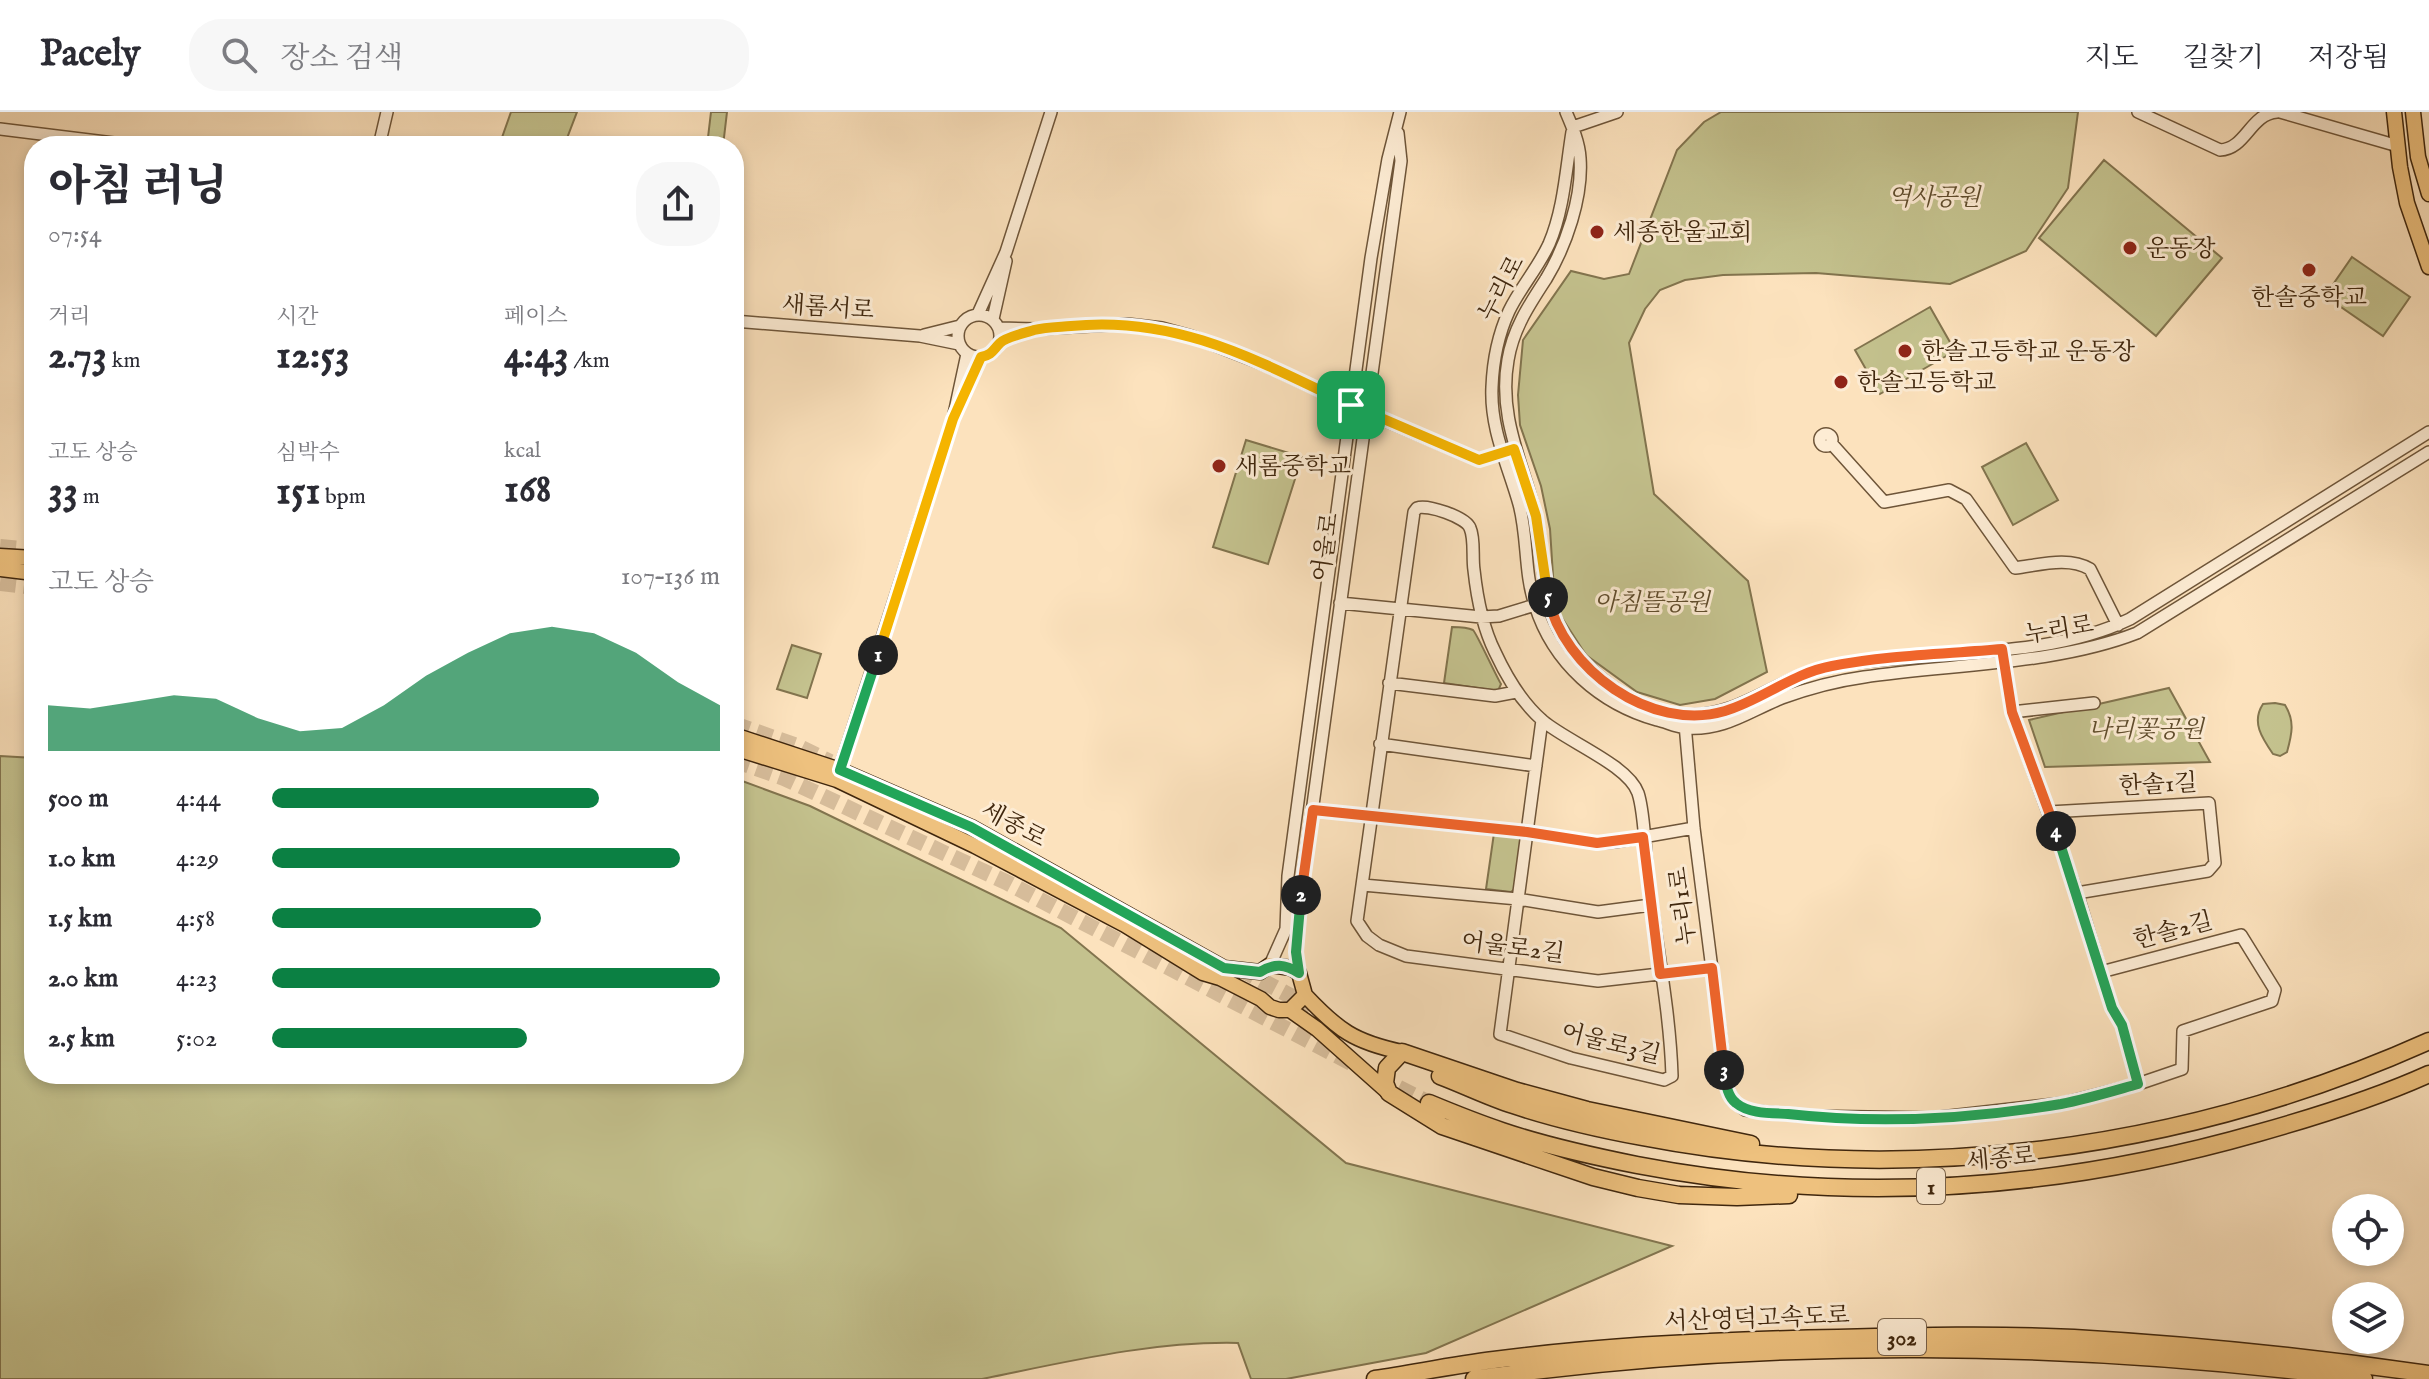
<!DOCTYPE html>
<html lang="ko">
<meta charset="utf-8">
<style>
:root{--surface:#fff;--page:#f7f7f7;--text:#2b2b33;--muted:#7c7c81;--line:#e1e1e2;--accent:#0b8043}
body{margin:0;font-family:"IM FELL English","Noto Serif KR",serif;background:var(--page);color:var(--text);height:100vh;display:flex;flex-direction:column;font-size:30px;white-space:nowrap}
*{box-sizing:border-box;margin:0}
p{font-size:26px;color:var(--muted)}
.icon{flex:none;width:44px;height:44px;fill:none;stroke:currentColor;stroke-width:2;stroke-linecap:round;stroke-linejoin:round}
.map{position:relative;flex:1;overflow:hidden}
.drawer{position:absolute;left:24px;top:24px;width:720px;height:948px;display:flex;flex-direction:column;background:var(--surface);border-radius:32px;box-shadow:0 4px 12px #0003}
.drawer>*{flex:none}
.tools{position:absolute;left:2332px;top:1082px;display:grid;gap:16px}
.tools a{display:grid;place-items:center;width:72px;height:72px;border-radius:50%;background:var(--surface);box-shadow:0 4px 12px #0003;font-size:40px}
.pin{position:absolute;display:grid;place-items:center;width:68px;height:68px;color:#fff;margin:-34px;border-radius:16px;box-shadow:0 4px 12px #0006}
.km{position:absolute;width:40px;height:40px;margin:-20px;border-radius:50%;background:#222;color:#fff;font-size:22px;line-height:40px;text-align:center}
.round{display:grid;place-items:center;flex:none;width:84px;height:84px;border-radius:32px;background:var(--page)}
.headline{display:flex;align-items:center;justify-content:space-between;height:136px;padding:0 24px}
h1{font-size:44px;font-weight:800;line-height:60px}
.stats{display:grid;grid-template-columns:repeat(3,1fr);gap:12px;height:136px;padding:8px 24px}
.stats div{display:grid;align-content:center}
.stats b{font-size:40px;font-weight:800}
.stats small{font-size:22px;font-weight:400}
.stats p{font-size:22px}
.chart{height:224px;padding:16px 24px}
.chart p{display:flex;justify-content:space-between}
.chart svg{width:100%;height:144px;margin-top:8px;fill:var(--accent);opacity:.7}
ul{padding:0 24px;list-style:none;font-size:26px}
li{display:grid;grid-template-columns:128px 96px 1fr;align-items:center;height:60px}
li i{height:20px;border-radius:10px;background:var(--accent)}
header{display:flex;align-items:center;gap:48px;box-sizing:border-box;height:112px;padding:0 40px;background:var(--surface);border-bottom:2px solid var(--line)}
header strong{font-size:38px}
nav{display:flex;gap:44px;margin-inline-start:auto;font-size:28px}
.search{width:560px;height:72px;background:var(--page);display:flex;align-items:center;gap:20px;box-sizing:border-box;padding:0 28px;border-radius:32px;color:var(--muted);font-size:30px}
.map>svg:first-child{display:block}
</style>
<header>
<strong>Pacely</strong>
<div class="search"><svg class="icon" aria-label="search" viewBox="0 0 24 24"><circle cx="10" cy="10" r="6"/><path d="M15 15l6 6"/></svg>장소 검색</div>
<nav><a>지도</a><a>길찾기</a><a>저장됨</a></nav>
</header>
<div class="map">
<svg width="2429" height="1267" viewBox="0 0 2429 1267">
<rect width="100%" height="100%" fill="#fce2bd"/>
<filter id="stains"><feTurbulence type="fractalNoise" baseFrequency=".0025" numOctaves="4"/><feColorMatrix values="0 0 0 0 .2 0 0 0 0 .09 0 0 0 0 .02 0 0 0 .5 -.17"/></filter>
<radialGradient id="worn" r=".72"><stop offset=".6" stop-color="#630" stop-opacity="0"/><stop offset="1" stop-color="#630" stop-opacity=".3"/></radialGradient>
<path fill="#c4c28e" stroke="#82744e" stroke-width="2" d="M511,0H577L564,34H499Z
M711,0H727L723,34H707Z
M1721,0H2078L2068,76L2026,139L1950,172L1816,161L1723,163L1685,168L1660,178L1645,197L1629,231L1654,382L1748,469L1767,560L1715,587L1680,593L1637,580L1586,543L1555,495L1550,417L1541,374L1520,313L1518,283L1523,228L1571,159L1604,167L1629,162L1677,38L1704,10Z
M2104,48L2222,146L2156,224L2039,126Z
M2352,145L2410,185L2383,224L2325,184Z
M1930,195L1955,239L1880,282L1855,238Z
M1246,328L1302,345L1268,452L1213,435Z
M2026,331L2058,388L2013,413L1982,355Z
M1452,515C1459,515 1467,515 1473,518C1476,520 1496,564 1501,572L1498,579L1444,571Z
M792,533L821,542L807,586L777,577Z
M2169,576L2210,650L2045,655L2029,608Z
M2275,591L2285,593C2295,609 2292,622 2287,640L2280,644L2273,642C2262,626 2251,610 2263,592Z
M0,644L34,646V962H734V666L810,694L1061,816L1346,1051L1672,1134L1426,1241L1286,1267H1251L1238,1231C1152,1229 1066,1250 982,1267H0Z
M1494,721L1519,724L1523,727L1517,775L1511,780L1486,777Z"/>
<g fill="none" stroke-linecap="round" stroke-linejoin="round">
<path stroke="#d6bc9a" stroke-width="16" stroke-dasharray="16 8" stroke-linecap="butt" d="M0,435L34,438
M0,471L34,475
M734,612L797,634L830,650
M734,648L784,666L1006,770L1357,954
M1240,857L1311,895
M1377,965L1429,991"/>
<defs>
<path id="minor" d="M1566,0C1572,14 1579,30 1580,46C1583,85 1566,134 1546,167C1529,193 1513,217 1508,248C1498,304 1522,349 1535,401C1543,430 1541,461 1549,490C1564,545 1628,601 1686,603C1742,605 1780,563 1833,554C1927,537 2043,549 2130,507L2429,320
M2138,0L2220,38C2246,37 2250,2 2277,0
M2280,0L2398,34
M1573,15L1617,0
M0,17L138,34
M1572,20C1566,57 1564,97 1549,132C1538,156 1520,176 1509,199C1498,223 1493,249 1492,275C1490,317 1508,353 1519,392C1528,425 1524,460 1535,493C1553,551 1600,592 1657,608C1666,610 1676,615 1686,616C1724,619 1749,599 1782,586C1809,576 1835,569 1864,565C1951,552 2055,553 2137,521L2429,340
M379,34L387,0
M978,202L1006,140L1051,0
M958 224a21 21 0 1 1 42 0a21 21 0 1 1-42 0Z
M993,207L1006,149
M734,209L920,224L959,232
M1000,216L1036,217L1127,212L1162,216L1191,224L1270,255L1365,300L1479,348L1506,340
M924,223L960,214
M963,285L981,245
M1820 328a6 6 0 1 1 12 0a6 6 0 1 1-12 0Z
M1831,331L1884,390L1949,378L1966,387L2015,456C2039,453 2069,444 2090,457L2118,513
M1340,491L1481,505L1499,504L1535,493
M2003,543L2012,600L2077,781L2112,896L2122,913L2138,972
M1389,571L1495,584L1516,580
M2012,600L2094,591
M1542,608C1528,713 1514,817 1500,922L1571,946L1664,968L1672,964C1670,898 1656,831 1648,765C1645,742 1645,702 1638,681C1628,653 1568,630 1543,609C1521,590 1507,566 1495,540C1482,514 1477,486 1474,458C1472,445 1475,427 1470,416C1466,405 1427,392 1417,396L1414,400L1357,809L1367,824L1379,833L1406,844L1598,869L1712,856
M1685,612L1694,716L1727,975L1733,989L1745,998L1805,1004L1932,1006L2064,991L2138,972L2182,957L2183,919L2272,889L2275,878L2241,823L2101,860
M1380,632L1536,654
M837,665L953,307L967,242
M1313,698L1527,720L1597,731L1614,730L1694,716
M2049,700L2209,691L2215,751L2208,759L2077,781
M1363,773L1518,787L1598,800L1651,793
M1270,853L1286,817L1288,764L1371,146L1388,47L1400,0
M1299,861L1296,840L1303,766L1401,49L1398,21"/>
<path id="major" d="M2394,0L2400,55L2407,91L2429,155
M2413,0L2418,45L2429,82
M0,444L34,446
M0,457L34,461
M734,623L840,658L971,715L1224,856L1260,860L1270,853L1291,856L1299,861L1305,883L1290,898H1279L1270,895L1261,887L1220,866L1203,861L1125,813L975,734L837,668L734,636
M1305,883C1338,918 1354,930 1402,940
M1290,898L1317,917L1389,981"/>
<path id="highway" d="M1440,964C1464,973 1488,985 1513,993C1555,1007 1599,1017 1642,1025C1906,1076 2184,1039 2429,929
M1429,991C1453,1001 1478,1011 1502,1019C1546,1034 1592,1044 1637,1053C1845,1093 2055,1079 2258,1021C2315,1005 2374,987 2429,962
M1751,1032L1587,998L1517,979L1402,940L1387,956L1385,971L1389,981L1442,1014L1593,1065L1638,1076L1679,1083L1737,1085L1789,1083
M1375,1267C1415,1261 1454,1253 1494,1248C1608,1233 1724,1228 1838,1226C1917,1224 1996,1222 2074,1226C2193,1233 2311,1245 2429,1262
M1474,1267C1764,1225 2074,1229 2364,1267"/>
</defs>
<use href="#minor" stroke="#6e5539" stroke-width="14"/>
<use href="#major" stroke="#3f260d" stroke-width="17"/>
<use href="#highway" stroke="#3f260d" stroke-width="19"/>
<use href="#minor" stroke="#fdecd4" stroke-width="11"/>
<use href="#major" stroke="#eec17e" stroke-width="14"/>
<use href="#highway" stroke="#eec17e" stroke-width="16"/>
</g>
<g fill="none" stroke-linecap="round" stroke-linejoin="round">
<defs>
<path id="split-1" d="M878,543L953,307L981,245C992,243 993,238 1000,231C1006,225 1025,221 1034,218C1045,215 1059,215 1071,214C1177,203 1258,249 1351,293"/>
<path id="split-2" d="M878,543L840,658L971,715L1224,856L1260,860C1274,851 1285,852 1299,861L1296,840L1301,783"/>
<path id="split-3" d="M1301,783L1313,698L1527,720L1597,731L1643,725L1660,862L1712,856L1724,958"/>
<path id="split-4" d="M1724,958C1726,969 1726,983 1736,991C1749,1002 1772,1001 1788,1002C1878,1012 1972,1007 2061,992C2087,987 2113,979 2138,972L2122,913L2112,896L2056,719"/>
<path id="split-5" d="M1548,485C1563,557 1651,621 1725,599C1762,588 1793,561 1832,554C1887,543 1946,542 2002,537L2012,600L2056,719"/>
<path id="split-6" d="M1351,293L1479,348L1514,337L1536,404L1548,485"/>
</defs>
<use href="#split-1" stroke="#fff" stroke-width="16"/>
<use href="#split-2" stroke="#fff" stroke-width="16"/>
<use href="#split-3" stroke="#fff" stroke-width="16"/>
<use href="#split-4" stroke="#fff" stroke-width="16"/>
<use href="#split-5" stroke="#fff" stroke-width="16"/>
<use href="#split-6" stroke="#fff" stroke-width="16"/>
<use href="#split-1" stroke="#f5b400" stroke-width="10"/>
<use href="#split-2" stroke="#22a559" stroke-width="10"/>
<use href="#split-3" stroke="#f0652b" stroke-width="10"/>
<use href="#split-4" stroke="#22a559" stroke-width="10"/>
<use href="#split-5" stroke="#f0652b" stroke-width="10"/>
<use href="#split-6" stroke="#f5b400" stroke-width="10"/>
</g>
<g fill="#8f2418" stroke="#fdecd4" stroke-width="3">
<circle cx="1597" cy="120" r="8"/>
<circle cx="2130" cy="136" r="8"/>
<circle cx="2309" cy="158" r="8"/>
<circle cx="1905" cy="239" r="8"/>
<circle cx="1841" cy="270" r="8"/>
<circle cx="1219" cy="354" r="8"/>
</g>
<g text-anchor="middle" stroke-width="6" stroke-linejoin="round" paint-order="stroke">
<g fill="#fdecd4" stroke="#786149" stroke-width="2">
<rect x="1917" y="1056" width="28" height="36" rx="6"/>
<rect x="1878" y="1207" width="48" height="36" rx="6"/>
</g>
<g font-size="22" font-weight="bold" fill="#3f260d">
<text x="1931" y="1082">1</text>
<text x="1902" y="1233">302</text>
</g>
<g font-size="24" font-style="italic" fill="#604d2d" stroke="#fdecd4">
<text x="1934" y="93">역사공원</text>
<text x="1652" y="498">아침뜰공원</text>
<text x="2146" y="625">나리꽃공원</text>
</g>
<g font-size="24" fill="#3f260d" stroke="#fdecd4" text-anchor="start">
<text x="1613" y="128">세종한울교회</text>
<text x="2146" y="144">운동장</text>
<text x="2309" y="193" text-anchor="middle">한솔중학교</text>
<text x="1921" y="247">한솔고등학교 운동장</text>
<text x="1857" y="278">한솔고등학교</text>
<text x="1235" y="362">새롬중학교</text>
</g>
<g font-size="24" fill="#3f260d" stroke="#fdecd4">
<text transform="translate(1501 176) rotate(-62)" y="8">누리로</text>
<text transform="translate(828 195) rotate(4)" y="8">새롬서로</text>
<text transform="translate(1325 435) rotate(-82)" y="8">어울로</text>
<text transform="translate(2059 517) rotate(-9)" y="8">누리로</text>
<text transform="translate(2158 672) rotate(-3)" y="8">한솔1길</text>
<text transform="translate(1014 712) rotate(28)" y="8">세종로</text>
<text transform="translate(1682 794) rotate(-97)" y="8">누리1로</text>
<text transform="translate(2173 818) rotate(-15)" y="8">한솔2길</text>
<text transform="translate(1513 835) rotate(7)" y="8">어울로2길</text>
<text transform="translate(1611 931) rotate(14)" y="8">어울로3길</text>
<text transform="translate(2001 1046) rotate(-5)" y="8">세종로</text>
<text transform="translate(1757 1206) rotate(-2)" y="8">서산영덕고속도로</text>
</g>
</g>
<rect width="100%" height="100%" filter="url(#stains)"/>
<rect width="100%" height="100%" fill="url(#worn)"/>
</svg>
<div class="tools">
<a><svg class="icon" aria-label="locate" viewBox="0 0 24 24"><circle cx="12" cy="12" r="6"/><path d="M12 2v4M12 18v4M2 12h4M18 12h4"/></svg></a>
<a><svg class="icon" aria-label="layers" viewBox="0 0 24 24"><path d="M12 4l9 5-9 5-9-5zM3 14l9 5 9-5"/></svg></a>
</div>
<div class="pin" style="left:1351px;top:293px;background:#1e9e55"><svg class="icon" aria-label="arrive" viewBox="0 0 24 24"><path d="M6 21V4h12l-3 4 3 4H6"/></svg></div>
<b class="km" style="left:878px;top:543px">1</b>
<b class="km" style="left:1301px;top:783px">2</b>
<b class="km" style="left:1724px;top:958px">3</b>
<b class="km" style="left:2056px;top:719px">4</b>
<b class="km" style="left:1548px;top:485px">5</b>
<section class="drawer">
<div class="headline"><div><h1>아침 러닝</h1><p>07:54</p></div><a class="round"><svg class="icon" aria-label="share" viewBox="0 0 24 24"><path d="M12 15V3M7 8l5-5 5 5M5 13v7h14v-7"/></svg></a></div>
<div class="stats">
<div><p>거리</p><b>2.73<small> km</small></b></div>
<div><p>시간</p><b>12:53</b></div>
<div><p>페이스</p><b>4:43<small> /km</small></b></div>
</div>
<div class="stats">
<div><p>고도 상승</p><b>33<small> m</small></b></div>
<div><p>심박수</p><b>151<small> bpm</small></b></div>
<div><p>kcal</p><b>168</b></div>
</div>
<div class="chart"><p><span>고도 상승</span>107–136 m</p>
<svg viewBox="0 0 160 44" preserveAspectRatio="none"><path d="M0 44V30L10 31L20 29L30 27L40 28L50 34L60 38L70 37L80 30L90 21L100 14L110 8L120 6L130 8L140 14L150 23L160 30V44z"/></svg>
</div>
<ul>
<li><b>500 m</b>4:44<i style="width:73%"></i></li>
<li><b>1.0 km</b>4:29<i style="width:91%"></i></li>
<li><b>1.5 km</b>4:58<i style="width:60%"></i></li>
<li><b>2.0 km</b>4:23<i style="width:100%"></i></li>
<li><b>2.5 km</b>5:02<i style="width:57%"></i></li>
</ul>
</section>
</div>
